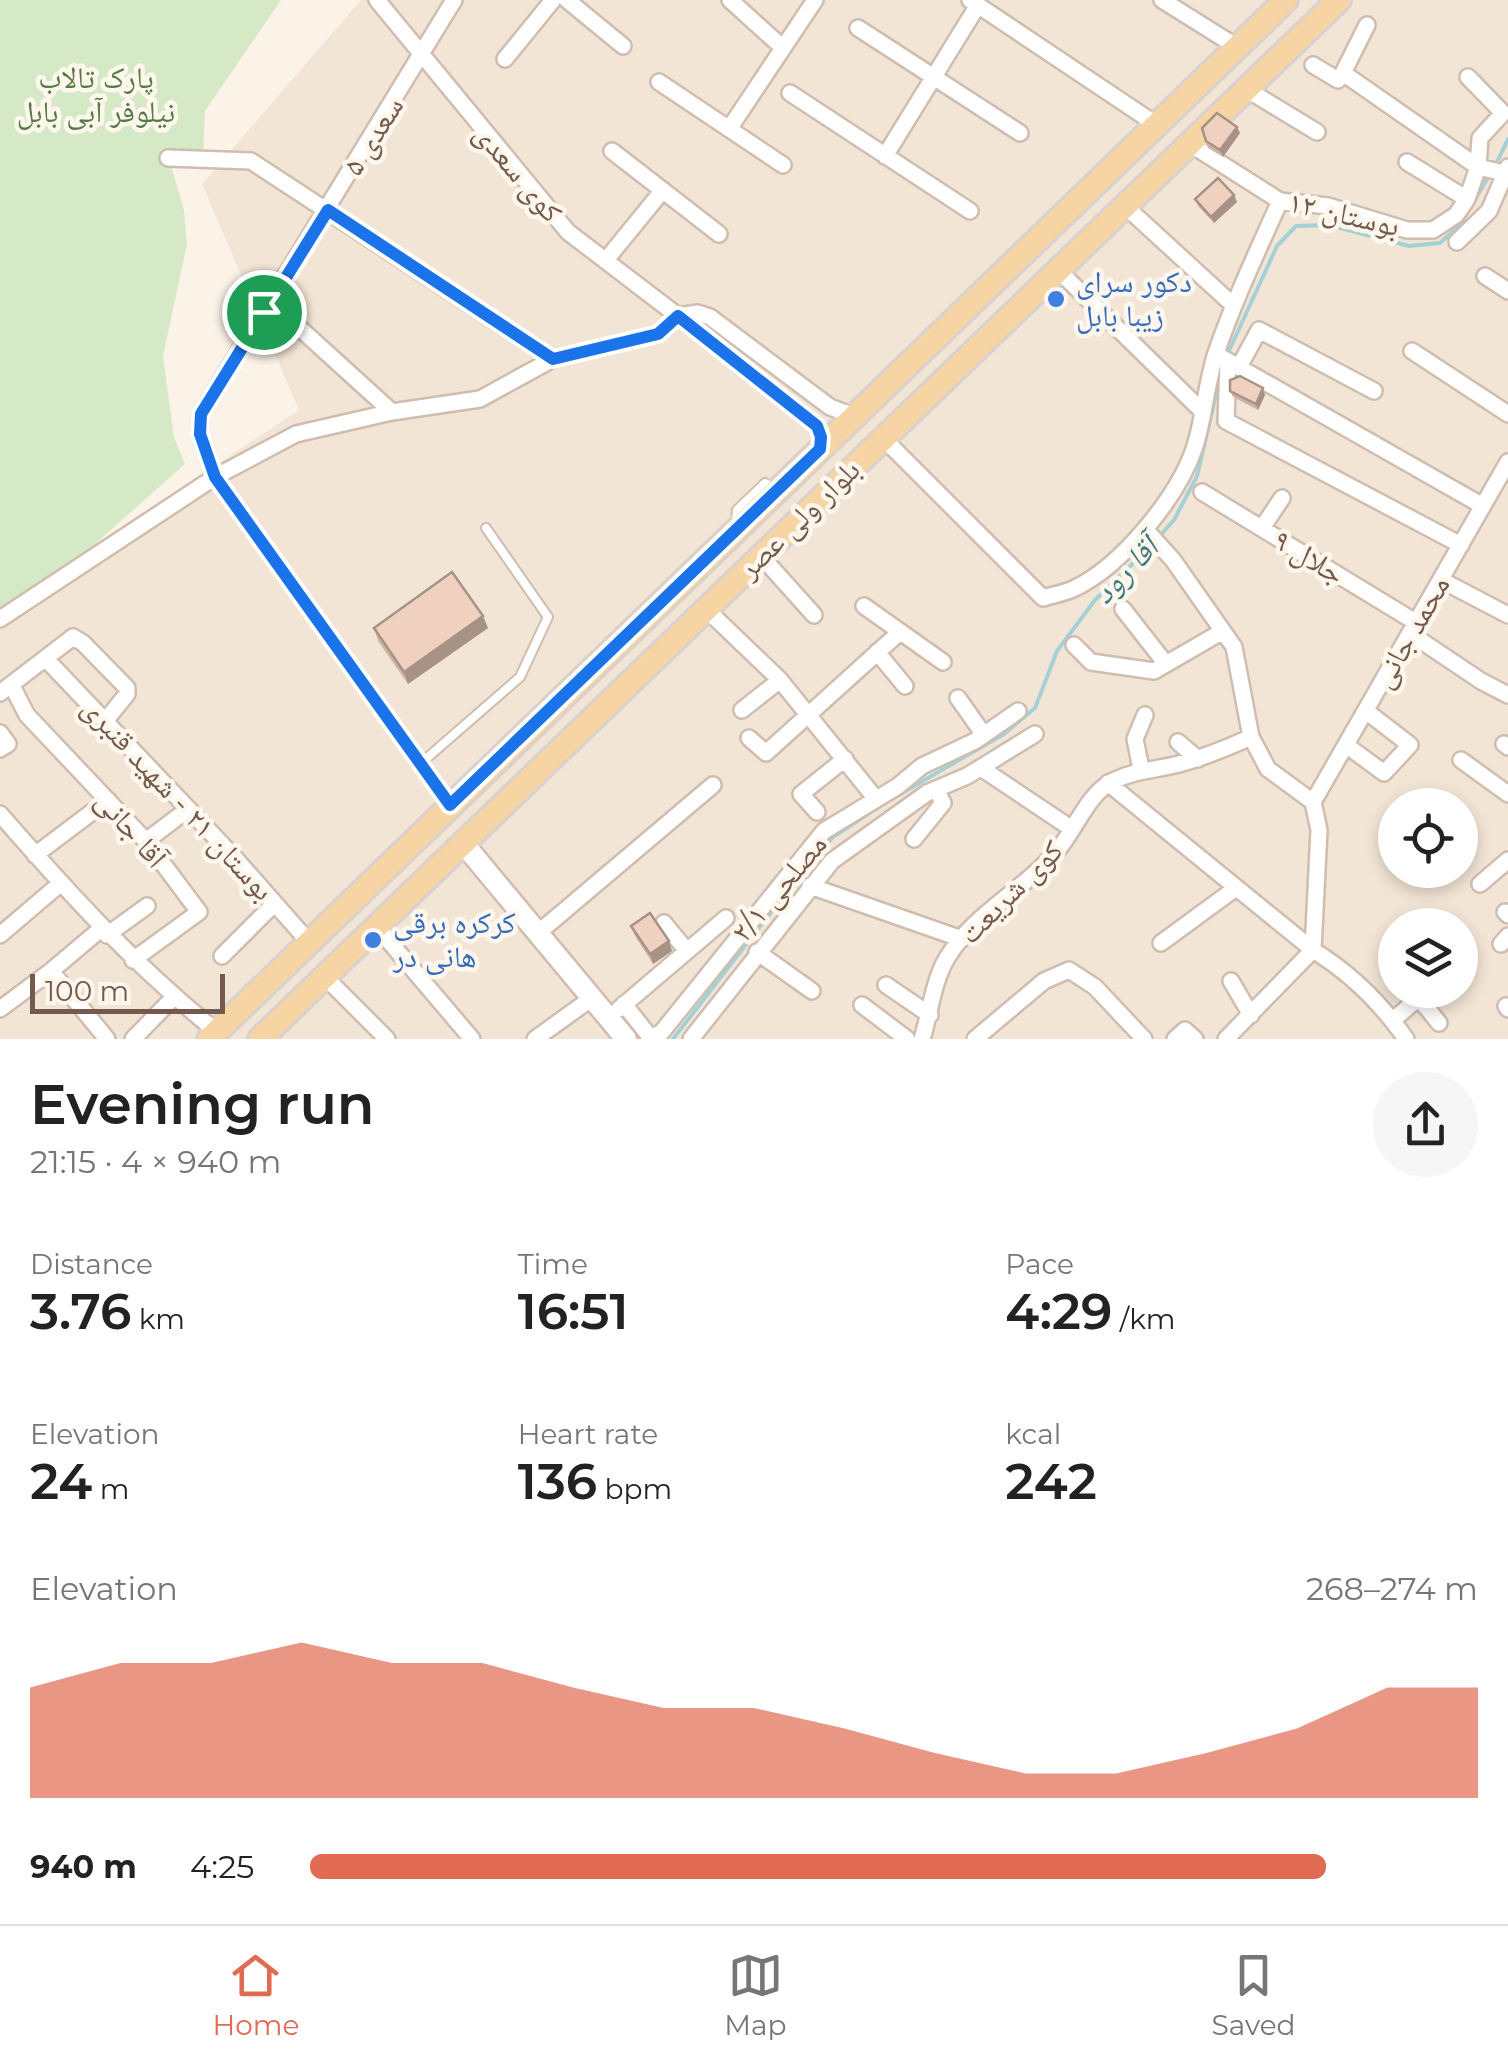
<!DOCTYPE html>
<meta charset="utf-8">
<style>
:root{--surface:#fff;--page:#f6f6f6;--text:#222;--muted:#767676;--line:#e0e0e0;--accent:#e16a52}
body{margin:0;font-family:Montserrat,"Noto Naskh Arabic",sans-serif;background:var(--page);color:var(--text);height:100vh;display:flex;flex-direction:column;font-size:38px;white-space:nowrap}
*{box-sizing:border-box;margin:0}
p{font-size:32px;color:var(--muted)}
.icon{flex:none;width:55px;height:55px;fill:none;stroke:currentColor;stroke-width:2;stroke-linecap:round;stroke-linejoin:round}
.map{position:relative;height:1039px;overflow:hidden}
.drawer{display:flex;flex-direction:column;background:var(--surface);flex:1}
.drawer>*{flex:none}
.buttons{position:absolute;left:1378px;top:788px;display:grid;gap:20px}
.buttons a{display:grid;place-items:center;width:100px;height:100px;border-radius:50%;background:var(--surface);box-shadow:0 5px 15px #0003;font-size:50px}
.scale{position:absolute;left:30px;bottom:25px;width:195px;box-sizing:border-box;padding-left:10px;border:5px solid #75594c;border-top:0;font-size:28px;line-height:35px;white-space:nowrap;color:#75594c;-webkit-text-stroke:8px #fef7ee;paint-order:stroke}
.pin{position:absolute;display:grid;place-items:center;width:85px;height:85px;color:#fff;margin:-42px;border:5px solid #fff;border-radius:50%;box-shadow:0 2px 10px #0007}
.round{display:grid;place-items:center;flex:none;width:105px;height:105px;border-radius:52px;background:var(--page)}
.overview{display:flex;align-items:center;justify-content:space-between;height:170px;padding:0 30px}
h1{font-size:55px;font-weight:600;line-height:75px}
.figures{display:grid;grid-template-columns:repeat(3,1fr);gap:15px;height:170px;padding:10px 30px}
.figures div{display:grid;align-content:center}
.figures b{font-size:50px;font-weight:600}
.figures small{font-size:28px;font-weight:400}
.figures p{font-size:28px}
.chart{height:280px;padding:20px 30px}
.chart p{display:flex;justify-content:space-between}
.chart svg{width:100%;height:180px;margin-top:10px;fill:var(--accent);opacity:.7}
ul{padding:0 30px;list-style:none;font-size:32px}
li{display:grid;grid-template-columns:160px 120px 1fr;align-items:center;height:75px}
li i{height:25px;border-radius:12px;background:var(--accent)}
.tabs{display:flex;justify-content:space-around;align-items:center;height:140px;border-top:2px solid var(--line);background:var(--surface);font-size:28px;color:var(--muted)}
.tabs a{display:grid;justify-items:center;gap:5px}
.tabs .selected{color:var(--accent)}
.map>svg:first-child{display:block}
</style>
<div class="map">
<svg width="1508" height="1039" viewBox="0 0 1508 1039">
<rect width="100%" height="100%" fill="#fcf3e8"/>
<path fill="#f3e5d6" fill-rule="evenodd" d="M361,0H1508V1039H0V594L74,559L299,410L202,184ZM1395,805H1460V870H1395ZM1395,925H1460V990H1395Z"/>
<path fill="#d6e9c6" d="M0,0H281L205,111L203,159H169L184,210L187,244L163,356L174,437L185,464L33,599L0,619Z"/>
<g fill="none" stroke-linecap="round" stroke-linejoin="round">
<path stroke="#a3d1d6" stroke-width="4" d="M1495,166L1508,139
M1227,355L1277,246L1296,226L1329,225L1409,246L1440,243L1460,225L1490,174
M1157,539L1174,520L1197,476L1221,373
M673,1039L806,867L833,837L883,804L1004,734L1035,708L1057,651L1095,600L1151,546"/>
<defs>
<path id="lane" d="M736,522L737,510L762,486L765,483L773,488
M420,764L520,677L548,617L486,528"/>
<path id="street" d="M567,0L623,46
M730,0L783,48
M970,0L1157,125
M1162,0L1237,47
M858,28L1020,133
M505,59L553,0
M1313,65L1338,80L1343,73L1478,167L1508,174
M1343,73L1367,25
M659,82L783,165
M1246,89L1317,132
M790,93L970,211
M729,129L815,0
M1190,144L1280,201L1328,206L1407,230H1433L1456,215L1467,199L1478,167L1480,138L1503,113L1468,77
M612,151L719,234
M885,156L978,5
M168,158L251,161L553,359
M1407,162L1467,199
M1125,206L1233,305
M1457,242L1489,211L1508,167
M606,260L663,190
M1058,270L1202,411
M1485,276L1508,291
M294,323L392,412
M1412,351L1508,414
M1221,357L1483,506
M1228,361L1226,421L1461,545
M1239,367L1259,330L1374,391
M883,438L1043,598C1053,595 1064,593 1073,589C1121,567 1179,496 1195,446C1204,417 1206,386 1215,356C1233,303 1257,252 1280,201
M820,449L821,437L817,426L678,316L698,313L710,317L830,407L854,416
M1202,492L1417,623
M1262,528L1282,498
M1145,529L1173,560L1234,647L1251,737L1268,769L1313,802L1319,830L1313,950C1350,973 1381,1003 1406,1039
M761,556L814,615
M1441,580L1508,615
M864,606L943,662
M706,609L780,680L876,799
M1123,609L1166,664
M0,619L215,477L296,434L392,412L480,399L553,359L658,334L678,316L568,232L377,0
M1411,634L1481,681L1508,695
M1074,645L1091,662L1154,671L1223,631
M877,652L905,686
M46,659L234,857L308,941
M12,686L27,715L146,841L199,912L133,960
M0,693L73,637L83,643L127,688V694L106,720
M958,698L984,735
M742,710L780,680
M0,733L8,744L0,749
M749,738L766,753L900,632
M1178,742L1198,759
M1504,744L1508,747
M1346,745L1384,773L1410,745L1366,711
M1461,760L1508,794
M981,768L1072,829
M1141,769L1135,739L1145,715
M1108,783L1313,950L1226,1039
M1313,802L1508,462
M450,805L215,477L200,434L201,414L454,0
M817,812L801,794L845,759
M0,814C68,892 135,966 216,1031
M914,839L943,803L936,789
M146,841L187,810
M35,855L108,800
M1480,884L1508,860
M810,886L962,939
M1505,912L1508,915
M664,923L687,951
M376,926L472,1039
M538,933L713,785
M0,935L61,883
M107,935L147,906
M1161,943L1236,888
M1501,944L1508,936
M757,952L812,991
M222,956L274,904
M51,971L102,928
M324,976L387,1039
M1231,981L1251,1015
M886,985L930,1015
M1419,998L1439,1023
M624,1004L650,1037L661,1033L824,831L898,786L922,766L975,741L1018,711
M862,1005L907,1039
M1506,1006L1508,1009
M0,1009L51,971L107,1039
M619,1009L726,918
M1393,1020L1428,990
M133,1039L174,997
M535,1039L592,998
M691,1039L832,861L927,793L967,776L1035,734
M922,1039C930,1014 933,981 947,958C973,914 1023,891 1056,852C1075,831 1087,794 1113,781C1135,770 1156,770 1179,764C1205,757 1227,748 1251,737
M975,1039L1044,981L1069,970L1095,987L1144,1039
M1175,1039L1185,1030L1195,1039"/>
<path id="secondary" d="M463,843L626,1039"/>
<path id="primary" d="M209,1039L1286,0
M260,1039L1339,0"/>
</defs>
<use href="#lane" stroke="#cfbdb0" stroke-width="12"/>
<use href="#street" stroke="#cfbdb0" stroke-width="20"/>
<use href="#secondary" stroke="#d2bcae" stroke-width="25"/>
<use href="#primary" stroke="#d8d1cd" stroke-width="28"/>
<use href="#lane" stroke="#fff" stroke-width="8"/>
<use href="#street" stroke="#fff" stroke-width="15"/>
<use href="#secondary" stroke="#fff" stroke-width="20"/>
<use href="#primary" stroke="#f7d4a3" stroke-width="22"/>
</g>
<path fill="#ceb4a5" d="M1202,128L1240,133L1223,157L1208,148Z
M1234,195L1237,202L1214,223L1198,206L1195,199Z
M1230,391L1265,395L1258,410L1233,397Z
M374,628H488L408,684L378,641Z
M631,926L672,951L653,964L635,936Z"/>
<path fill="#a89286" d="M1237,127L1240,133L1223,157L1220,150Z
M1234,195L1237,202L1214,223L1211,217Z
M1263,388L1265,395L1258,410L1256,404Z
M483,616L488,628L408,684L404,672Z
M669,941L672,951L653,964L650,954Z"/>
<path fill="#f0d1c0" stroke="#a89286" stroke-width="2.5" d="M1217,113L1237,127L1220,150L1206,141L1202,128Z
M1218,178L1234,195L1211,217L1195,199Z
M1240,376L1263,388L1256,404L1230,391V380Z
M452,572L483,616L404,672L374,628Z
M650,913L669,941L650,954L631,926Z"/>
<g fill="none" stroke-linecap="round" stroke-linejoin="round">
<defs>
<path id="route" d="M328,210L553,359L658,334L678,316L817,426L821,437L820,449L450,805L215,477L200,434L201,414Z"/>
</defs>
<use href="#route" stroke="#fff" stroke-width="20"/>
<use href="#route" stroke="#1a73e8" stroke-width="12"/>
</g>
<g fill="#3f7fe0" stroke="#fef7ee" stroke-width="4">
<circle cx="1056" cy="299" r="10"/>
<circle cx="373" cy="940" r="10"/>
</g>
<g text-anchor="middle" stroke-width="9" stroke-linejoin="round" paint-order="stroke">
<g font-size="30" fill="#577a44" stroke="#fef7ee">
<text x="96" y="88">پارک تالاب<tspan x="96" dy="34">نیلوفر آبی بابل</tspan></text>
</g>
<g font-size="30" fill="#75594c" stroke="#fef7ee">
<text transform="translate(373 136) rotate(-58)" y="10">سعدی ۵</text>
<text transform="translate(518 173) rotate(50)" y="10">کوی سعدی</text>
<text transform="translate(1344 214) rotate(13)" y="10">بوستان ۱۲</text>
<text transform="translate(799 519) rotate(-44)" y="10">بلوار ولی عصر</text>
<text transform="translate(1309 557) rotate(31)" y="10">جلال ۹</text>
<text transform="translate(1411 632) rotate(-60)" y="10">محمد جانی</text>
<text transform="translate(178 799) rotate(47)" y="10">بوستان ۲۱ - شهید قنبری</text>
<text transform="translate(131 829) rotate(49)" y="10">آقا جانی</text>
<text transform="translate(779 888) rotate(-50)" y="10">مصلحی ۲/۱</text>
<text transform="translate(1011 892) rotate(-45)" y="10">کوی شریعت</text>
</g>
<g font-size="30" fill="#366cbe" stroke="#fef7ee" text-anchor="start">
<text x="1076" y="292">دکور سرای<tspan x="1076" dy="34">زیبا بابل</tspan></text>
<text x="393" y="933">کرکره برقی<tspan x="393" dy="34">هانی در</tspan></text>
</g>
<g font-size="32" font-style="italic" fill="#437a80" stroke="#fef7ee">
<text transform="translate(1125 570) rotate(-46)" y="11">آقا رود</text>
</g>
</g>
</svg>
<div class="buttons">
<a><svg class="icon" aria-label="locate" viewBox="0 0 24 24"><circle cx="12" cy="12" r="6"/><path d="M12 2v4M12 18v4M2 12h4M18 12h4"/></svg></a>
<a><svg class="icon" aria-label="layers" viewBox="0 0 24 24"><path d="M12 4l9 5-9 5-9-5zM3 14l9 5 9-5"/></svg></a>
</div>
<div class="scale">100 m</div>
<div class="pin" style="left:264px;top:312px;background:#1e9e55"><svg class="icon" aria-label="arrive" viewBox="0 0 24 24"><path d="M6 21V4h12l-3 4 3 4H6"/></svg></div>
</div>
<section class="drawer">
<div class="overview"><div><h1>Evening run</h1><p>21:15 · 4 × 940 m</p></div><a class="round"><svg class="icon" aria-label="share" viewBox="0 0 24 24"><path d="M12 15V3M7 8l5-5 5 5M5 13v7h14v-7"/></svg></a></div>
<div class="figures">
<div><p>Distance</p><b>3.76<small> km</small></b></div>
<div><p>Time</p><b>16:51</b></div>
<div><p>Pace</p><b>4:29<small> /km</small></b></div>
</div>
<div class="figures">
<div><p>Elevation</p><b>24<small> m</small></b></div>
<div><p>Heart rate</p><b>136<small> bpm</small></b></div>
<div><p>kcal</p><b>242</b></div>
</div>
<div class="chart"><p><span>Elevation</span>268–274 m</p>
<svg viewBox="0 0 160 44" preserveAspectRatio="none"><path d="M0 44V17L10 11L20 11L30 6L40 11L50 11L60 17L70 22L80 22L90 27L100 33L110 38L120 38L130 33L140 27L150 17L160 17V44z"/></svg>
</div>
<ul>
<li><b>940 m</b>4:25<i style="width:87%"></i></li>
</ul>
</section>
<nav class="tabs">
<a class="selected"><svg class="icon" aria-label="home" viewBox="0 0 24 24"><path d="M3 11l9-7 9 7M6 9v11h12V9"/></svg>Home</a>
<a><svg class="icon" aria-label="map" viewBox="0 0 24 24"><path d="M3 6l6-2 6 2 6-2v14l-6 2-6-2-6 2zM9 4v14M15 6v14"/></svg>Map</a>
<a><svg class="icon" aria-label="saved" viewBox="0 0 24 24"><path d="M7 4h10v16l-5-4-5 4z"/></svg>Saved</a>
</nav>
